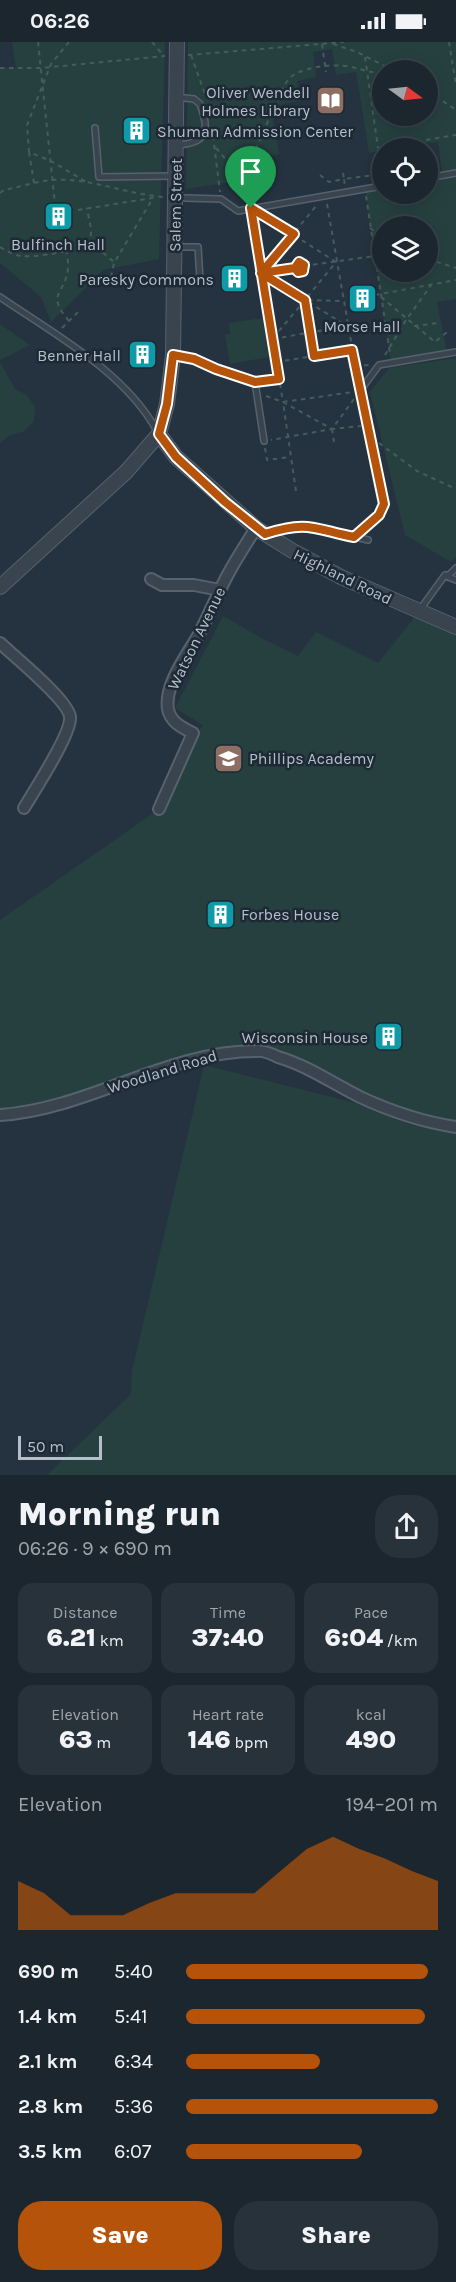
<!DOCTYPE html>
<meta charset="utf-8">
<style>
:root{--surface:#1b262f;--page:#28323b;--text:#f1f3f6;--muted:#a0a5aa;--line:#39434b;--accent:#b45309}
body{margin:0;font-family:Karla,sans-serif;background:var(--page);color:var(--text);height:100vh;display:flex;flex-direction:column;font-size:22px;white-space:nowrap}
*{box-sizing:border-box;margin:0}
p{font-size:20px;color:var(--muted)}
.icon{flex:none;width:33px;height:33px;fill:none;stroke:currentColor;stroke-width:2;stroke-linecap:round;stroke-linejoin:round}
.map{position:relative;height:1433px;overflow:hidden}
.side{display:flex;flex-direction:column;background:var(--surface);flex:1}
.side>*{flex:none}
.needle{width:39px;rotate:105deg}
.controls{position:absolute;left:372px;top:18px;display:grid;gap:12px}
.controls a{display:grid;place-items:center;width:66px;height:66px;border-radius:50%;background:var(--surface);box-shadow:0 3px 15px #0003,0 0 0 2px var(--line);font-size:30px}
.scale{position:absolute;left:18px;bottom:15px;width:84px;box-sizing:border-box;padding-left:6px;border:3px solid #b5bfca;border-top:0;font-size:16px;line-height:21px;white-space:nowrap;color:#b5bfca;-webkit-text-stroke:4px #1d2934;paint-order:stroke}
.pin{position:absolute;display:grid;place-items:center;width:51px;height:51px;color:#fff;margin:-62px -26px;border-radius:50% 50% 50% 0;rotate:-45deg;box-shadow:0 0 6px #0007}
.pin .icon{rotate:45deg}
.round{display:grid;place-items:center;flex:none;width:63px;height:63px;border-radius:24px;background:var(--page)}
.overview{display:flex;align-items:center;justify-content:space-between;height:102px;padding:0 18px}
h1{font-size:33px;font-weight:800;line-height:45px}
.stats{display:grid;grid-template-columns:repeat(3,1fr);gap:9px;height:102px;padding:6px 18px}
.stats div{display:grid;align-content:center;border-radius:15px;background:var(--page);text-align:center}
.stats b{font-size:26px;font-weight:800}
.stats small{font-size:16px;font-weight:400}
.stats p{font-size:16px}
.chart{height:168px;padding:12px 18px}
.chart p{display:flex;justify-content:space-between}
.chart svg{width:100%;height:108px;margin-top:6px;fill:var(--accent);opacity:.7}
.cta{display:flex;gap:12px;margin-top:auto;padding:12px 18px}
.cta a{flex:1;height:69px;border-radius:24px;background:var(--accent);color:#fff;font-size:24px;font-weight:800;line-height:69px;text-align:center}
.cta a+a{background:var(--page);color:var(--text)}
ul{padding:0 18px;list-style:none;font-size:20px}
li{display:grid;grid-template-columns:96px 72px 1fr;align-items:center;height:45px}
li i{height:15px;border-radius:8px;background:var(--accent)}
.status{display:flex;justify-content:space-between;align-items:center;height:42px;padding:0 30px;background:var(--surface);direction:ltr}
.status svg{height:16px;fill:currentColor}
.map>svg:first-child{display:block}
</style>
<div class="status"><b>06:26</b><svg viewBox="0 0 49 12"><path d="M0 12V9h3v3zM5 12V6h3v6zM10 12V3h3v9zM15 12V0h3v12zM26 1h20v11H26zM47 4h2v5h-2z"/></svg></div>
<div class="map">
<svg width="456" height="1433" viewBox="0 0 456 1433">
<rect width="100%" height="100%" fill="#24333f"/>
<path fill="#264040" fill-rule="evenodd" d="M12,0H165L159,217L103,228L51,280L41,255L0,221V26H16Z
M188,0H456V257L437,260L447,311L391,321L365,147L382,144V152H428V136L442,133L438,100L382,106V109L369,111L356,30L336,33L332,7L313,10L316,35L297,39L300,59L282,62L273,78L279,112L253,118L251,137L186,147ZM382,28H428V74H382ZM382,184H428V230H382Z
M263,276L269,315L230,322L225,292H230L229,281Z
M0,282L30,303L0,318Z
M456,316V515L451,520L405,493L370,350L389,326Z
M0,320L15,347L27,353L35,365L34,379L23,390L10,393L0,401Z
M419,570L456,585V1084L407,1073L259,1008L223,1010L47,1065L0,1066V878L159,767L185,710L203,683L175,666L223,574L261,596L298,614L316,590L378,621Z
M204,1023L352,1060L408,1082L456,1092V1433H47L131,1352L132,1329Z"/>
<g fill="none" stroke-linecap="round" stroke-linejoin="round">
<defs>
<path id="service" d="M176,55L194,57L200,62C210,88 208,101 177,103
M95,86L99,135L173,134
M428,136L456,131
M185,156L221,157L238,169L382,144
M176,205H198L200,238
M0,255C54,292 125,330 157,389
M175,313C203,318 228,331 255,340L264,399
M384,462L360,349L379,323L456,310
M268,491L288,484L305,483L368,498
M446,534L456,538
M419,569L445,533H449L456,526"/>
<path id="minor" d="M151,537L162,543H194L220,548
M0,601C14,614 69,659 70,675C72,691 34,749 24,766
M159,767L193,691C183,686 170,680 168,667C164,642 188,612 199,592C209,573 217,553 227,534C236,517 246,502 256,486
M0,1073C89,1067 167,1009 256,1009C264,1008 272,1012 278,1015C308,1024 332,1041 360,1055C390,1069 423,1080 456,1085"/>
<path id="tertiary" d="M159,392L176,415L256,486L291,508L341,535L456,585
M0,545L126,430L159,392L167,362L173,313L177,0"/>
</defs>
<use href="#service" stroke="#56626d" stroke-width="8"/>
<use href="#minor" stroke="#56626d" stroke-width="14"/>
<use href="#tertiary" stroke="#56626d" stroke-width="16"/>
<path stroke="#455c5c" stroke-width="2" stroke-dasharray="4.5 4.5" stroke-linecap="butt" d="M38,0L55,162
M69,0L51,22L27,83L29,110L51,119L88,141
M152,0L164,14
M449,0L456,43
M322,2L326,30
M333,2L357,10L393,28
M188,13L344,0
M191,13L206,55
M365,15L378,106
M0,26H41L165,14
M428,49L456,68
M213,94L220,150
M216,106L245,140
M29,110L34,141
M382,129L378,106L456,93
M343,131L344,137L382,132
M320,133L329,140L344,137L345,144
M0,151L4,148C19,145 35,140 51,138C88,135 126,152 163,155
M366,154L390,312
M249,159L245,132L282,47C286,41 289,35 295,32C309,25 330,22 346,24C359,26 369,31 382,31
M327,162L358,339
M78,168L158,155
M252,173L283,360
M264,174L336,220L305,258
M370,186L382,194
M89,199L114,220
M0,205C7,209 14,213 21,214C34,216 81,209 89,199C94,191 88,175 87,166
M66,208C67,214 69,222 68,227C65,253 45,251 69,279
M428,217L456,226
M295 225a5 5 0 1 1 10 0a5 5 0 1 1-10 0Z
M304,224L382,213
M261,231L305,258L314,314
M261,231L316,164
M261,231L295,226
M111,235L114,221L153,156
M375,253L456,238
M381,255L435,300L447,290
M308,258L341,259
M414,284L439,281
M62,286L80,268
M273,296L305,258L347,284
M273,297L347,284
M385,313L406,278L432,242
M276,320L352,308
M355,324L370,323
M261,339L279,337
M266,354L283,360L332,387L271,398
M354,357L332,387L361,384
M332,387L334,400
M379,401L417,429L456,447
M265,406L267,418L290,415
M296,449L283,360L353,350
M361,489L380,470"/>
<use href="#service" stroke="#39444f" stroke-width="5"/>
<use href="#minor" stroke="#39444f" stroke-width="10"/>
<use href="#tertiary" stroke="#39444f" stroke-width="14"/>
</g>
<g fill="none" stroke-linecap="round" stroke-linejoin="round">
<defs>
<path id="route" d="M251,166L279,337L255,340L216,327L194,317L173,313L167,362L159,392L176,415L225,460L265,492C308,478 314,487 354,495L379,473L384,462L352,308L314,314L305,258L261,231L295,226L299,220L304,223L303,229L298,230L295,226L261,231L294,192L251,166"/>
</defs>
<use href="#route" stroke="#fff" stroke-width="12"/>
<use href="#route" stroke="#b45309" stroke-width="8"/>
</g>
<defs>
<symbol id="library-square" viewBox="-11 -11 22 22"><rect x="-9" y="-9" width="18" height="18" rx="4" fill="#8d6e63" stroke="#1d2934"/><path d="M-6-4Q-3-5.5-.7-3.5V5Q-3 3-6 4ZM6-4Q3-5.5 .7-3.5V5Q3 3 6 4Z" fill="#fff"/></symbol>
<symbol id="building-square" viewBox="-11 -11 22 22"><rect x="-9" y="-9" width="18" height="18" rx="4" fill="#0f9aa8" stroke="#1d2934"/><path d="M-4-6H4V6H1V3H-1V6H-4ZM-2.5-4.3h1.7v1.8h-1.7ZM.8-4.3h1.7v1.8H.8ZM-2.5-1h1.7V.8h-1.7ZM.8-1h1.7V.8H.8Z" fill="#fff"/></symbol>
<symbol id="school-square" viewBox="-11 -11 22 22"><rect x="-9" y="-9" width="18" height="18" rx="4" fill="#8d6e63" stroke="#1d2934"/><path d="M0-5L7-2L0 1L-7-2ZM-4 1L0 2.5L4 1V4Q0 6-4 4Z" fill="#fff"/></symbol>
</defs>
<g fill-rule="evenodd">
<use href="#library-square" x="314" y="42" width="33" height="33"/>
<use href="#building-square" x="120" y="72" width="33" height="33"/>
<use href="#building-square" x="42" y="158" width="33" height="33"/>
<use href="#building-square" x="218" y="220" width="33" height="33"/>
<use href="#building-square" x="346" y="240" width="33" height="33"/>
<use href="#building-square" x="126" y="296" width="33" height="33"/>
<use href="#school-square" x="212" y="700" width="33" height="33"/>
<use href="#building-square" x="204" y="856" width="33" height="33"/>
<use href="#building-square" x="372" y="978" width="33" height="33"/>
</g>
<g text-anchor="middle" stroke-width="5" stroke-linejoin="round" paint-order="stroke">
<g font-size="16" fill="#b5bfca" stroke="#1d2934" text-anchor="end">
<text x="310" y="56">Oliver Wendell<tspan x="310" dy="18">Holmes Library</tspan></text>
<text x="157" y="95" text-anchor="start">Shuman Admission Center</text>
<text x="58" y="208" text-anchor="middle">Bulfinch Hall</text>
<text x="214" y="243">Paresky Commons</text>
<text x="362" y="290" text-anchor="middle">Morse Hall</text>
<text x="121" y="319">Benner Hall</text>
<text x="249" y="722" text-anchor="start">Phillips Academy</text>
<text x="241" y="878" text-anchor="start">Forbes House</text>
<text x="368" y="1001">Wisconsin House</text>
</g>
<g font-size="16" fill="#b5bfca" stroke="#1d2934">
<text transform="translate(175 163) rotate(-89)" y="6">Salem Street</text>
<text transform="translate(343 534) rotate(26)" y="6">Highland Road</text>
<text transform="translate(196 596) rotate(-64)" y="6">Watson Avenue</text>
<text transform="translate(162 1029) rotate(-17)" y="6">Woodland Road</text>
</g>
</g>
</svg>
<div class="controls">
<a><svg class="needle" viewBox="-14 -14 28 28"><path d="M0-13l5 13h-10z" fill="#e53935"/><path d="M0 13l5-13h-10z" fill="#a0a5aa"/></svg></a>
<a><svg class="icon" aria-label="locate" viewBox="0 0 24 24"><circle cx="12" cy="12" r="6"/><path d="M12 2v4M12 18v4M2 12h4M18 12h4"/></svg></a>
<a><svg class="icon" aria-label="layers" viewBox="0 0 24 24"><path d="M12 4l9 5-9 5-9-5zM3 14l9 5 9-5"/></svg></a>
</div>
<div class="scale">50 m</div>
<div class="pin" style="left:251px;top:166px;background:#1e9e55"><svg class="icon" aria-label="arrive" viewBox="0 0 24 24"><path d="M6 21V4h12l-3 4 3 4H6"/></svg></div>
</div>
<section class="side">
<div class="overview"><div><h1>Morning run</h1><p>06:26 · 9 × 690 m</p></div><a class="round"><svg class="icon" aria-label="share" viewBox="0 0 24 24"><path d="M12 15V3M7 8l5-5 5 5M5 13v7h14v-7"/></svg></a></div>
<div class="stats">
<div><p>Distance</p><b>6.21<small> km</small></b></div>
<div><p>Time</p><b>37:40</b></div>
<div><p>Pace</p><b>6:04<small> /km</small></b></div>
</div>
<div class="stats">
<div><p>Elevation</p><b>63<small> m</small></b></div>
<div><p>Heart rate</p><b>146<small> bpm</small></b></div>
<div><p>kcal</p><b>490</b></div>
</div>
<div class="chart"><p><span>Elevation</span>194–201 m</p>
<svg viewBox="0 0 160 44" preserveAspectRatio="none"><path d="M0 44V24L10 29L20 38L30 38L40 38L50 33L60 29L70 29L80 29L90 29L100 20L110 11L120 6L130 11L140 15L150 20L160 24V44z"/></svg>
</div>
<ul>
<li><b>690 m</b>5:40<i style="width:96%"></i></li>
<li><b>1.4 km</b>5:41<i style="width:95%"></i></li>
<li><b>2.1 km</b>6:34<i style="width:53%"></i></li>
<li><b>2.8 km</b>5:36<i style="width:100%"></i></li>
<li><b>3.5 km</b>6:07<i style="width:70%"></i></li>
</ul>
<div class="cta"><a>Save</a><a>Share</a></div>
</section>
